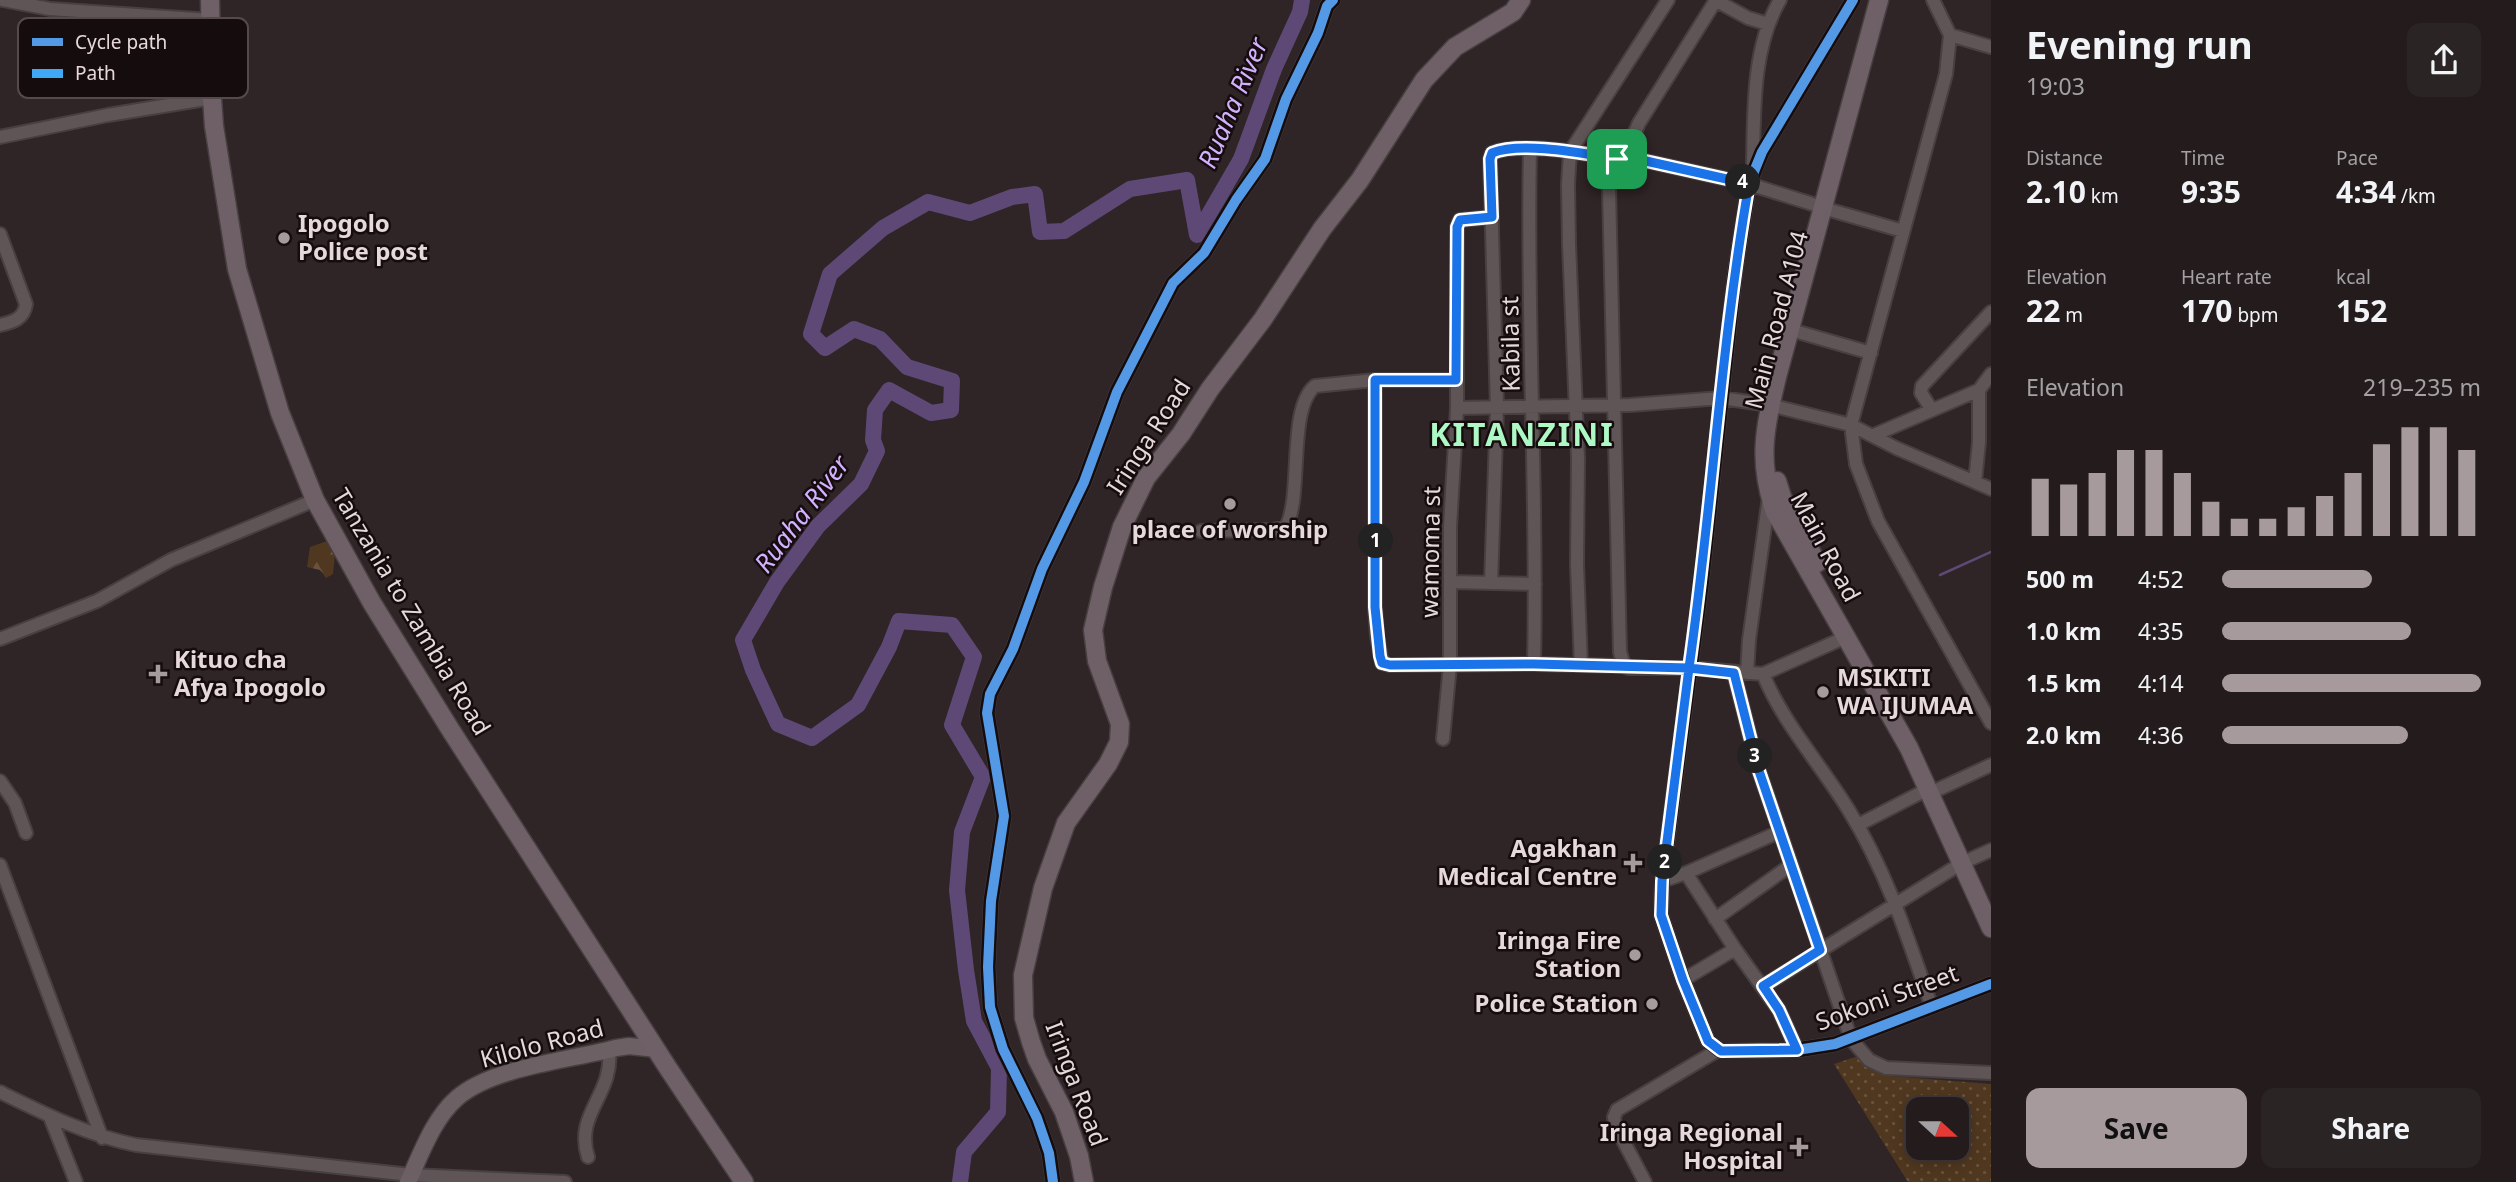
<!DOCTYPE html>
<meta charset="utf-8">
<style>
:root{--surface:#231b1c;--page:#2b2425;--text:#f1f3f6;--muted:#a3a1a3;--line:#40393b;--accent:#a79a9c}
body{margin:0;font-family:"Noto Sans",sans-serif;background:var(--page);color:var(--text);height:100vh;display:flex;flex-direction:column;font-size:26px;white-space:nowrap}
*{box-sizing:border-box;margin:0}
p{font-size:23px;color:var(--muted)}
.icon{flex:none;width:38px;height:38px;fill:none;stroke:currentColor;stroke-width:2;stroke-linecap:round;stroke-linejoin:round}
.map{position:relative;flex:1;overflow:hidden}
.sheet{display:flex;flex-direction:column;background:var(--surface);width:525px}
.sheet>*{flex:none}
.needle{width:46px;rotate:111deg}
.fabs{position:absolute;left:1906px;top:1097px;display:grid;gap:14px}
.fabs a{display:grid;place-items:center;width:63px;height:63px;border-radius:14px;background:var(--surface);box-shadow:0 4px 18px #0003,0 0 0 2px var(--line);font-size:35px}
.pin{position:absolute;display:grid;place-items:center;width:60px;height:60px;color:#fff;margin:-30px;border-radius:14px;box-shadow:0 4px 10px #0006}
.km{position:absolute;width:35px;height:35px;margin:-18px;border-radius:50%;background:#222;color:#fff;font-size:19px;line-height:35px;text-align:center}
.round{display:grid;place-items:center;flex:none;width:74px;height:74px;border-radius:14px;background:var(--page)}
.overview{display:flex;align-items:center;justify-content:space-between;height:119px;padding:0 35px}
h1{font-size:38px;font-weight:700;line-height:52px}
.figures{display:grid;grid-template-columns:repeat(3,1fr);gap:10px;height:119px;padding:7px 35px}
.figures div{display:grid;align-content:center}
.figures b{font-size:30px;font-weight:700}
.figures small{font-size:19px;font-weight:400}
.figures p{font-size:19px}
.chart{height:196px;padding:14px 35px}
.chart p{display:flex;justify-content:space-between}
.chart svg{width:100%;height:126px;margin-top:7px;stroke:var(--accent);stroke-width:6}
.cta{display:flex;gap:14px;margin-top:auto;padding:14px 35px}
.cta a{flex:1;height:80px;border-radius:14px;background:var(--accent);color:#111;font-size:28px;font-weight:700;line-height:80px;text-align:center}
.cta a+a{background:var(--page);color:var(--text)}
ul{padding:0 35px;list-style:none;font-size:23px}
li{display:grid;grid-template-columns:112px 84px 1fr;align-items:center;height:52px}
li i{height:18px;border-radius:9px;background:var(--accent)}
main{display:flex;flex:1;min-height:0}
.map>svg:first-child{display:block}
</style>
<main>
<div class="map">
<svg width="1991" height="1182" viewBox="0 0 1991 1182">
<defs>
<pattern id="forest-firs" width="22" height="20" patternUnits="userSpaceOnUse" patternTransform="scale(1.75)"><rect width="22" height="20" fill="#50371f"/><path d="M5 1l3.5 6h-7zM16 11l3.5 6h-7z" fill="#69533f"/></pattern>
<pattern id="park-dots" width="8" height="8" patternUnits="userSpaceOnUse" patternTransform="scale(1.75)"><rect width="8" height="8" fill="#50371f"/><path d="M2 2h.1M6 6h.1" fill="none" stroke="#69533f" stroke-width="1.8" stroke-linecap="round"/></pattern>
</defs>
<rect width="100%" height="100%" fill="#2f2426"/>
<path fill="url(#forest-firs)" d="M330,540L335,554L333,574L326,578L320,570L307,567L310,547Z"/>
<path fill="url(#park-dots)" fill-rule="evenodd" d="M1855,1057L1891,1076L1991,1084V1182H1908L1834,1064ZM1918,1110H1956V1148H1918Z"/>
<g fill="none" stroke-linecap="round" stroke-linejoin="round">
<path stroke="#5e4976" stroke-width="2.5" d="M1940,575L1991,552"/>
<path stroke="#5e4976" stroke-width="16" d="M960,1182L964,1152L998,1112L999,1068L974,1021L966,970L957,890L962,832L983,777L952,725L974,657L952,625L899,621L889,647L858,705L812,738L778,724L753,670L743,640L777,582L818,526L861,484L877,451L873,440L875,410L889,390L931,413L951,410L952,381L907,367L880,339L854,329L825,348L811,334L830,274L883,228L928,202L970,213L1012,197L1035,194L1040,232L1064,231L1130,189L1187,180L1197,235L1241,159L1274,69L1300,12L1302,0"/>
<defs>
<path id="minor" d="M3,0L50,9L210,20
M1715,0L1748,18L1768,24
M1853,0L1762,152L1749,184L1735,273L1701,586L1662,881L1661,915L1683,980L1708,1041L1721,1051L1797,1050L1835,1044L1991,984
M1933,0L1950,35L1946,74L1851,425L1856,464L1878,521L1991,723
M1950,35L1991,47
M0,137L108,115L212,98
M1530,149C1526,321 1538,492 1534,664
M1624,157L1639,123L1716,0
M1753,166C1754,112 1752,47 1780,0
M1822,207L1749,184L1637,159C1610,154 1611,165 1609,189L1620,652L1624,666L1629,668H1690L1763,674L1846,637
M1830,210L1903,231
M0,234L26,304C24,319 13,322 0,325
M1798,332L1871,353
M1375,380V607L1377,636L1382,663L1390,665L1534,664L1624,666
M1778,407L1851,425L1896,448L1991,489
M1457,408L1630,405L1721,398L1770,405
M1932,410L1921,393L1922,386L1991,312
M1874,435L1979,390
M1975,482L1979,442V390L1991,374
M1201,531L1273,530L1286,527C1303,495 1287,409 1315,386L1375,380H1456
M1451,582L1535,584
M1491,583L1497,408L1490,159L1492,153C1522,141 1585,154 1617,159
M0,639L97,601L171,560L315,500
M1581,665L1577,565L1578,459L1569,244L1568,184L1570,152L1668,0
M1734,673L1758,768L1851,1039L1869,1060L1886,1068L1991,1073
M1747,673L1749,640L1769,497
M1763,674C1783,723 1821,765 1848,809C1886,870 1908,938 1931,1005
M1443,739L1450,665V527L1457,408V227L1460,220L1492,217
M0,781L15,803L26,833
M1939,789L1991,765
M1858,825L1928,789
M1971,859L1991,850
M0,865L102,1138
M1686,873L1779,832
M1662,881L1686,873L1735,949L1779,1010L1797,1050
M1715,919L1791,865
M1683,980L1735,949
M1763,986L1962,863
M0,1092C45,1114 87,1135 136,1145L411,1175L565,1182
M50,1117L76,1182
M588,1157C574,1113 614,1095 609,1050
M1053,1182L1049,1153L1037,1118L1003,1049L990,1007L988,967L991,901L1004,816L987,713L990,694L1013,649L1042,569L1084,482L1117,392L1173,283L1204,253L1236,200L1265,159L1286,99L1318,33L1327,6L1333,0
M1645,1182L1615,1125L1614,1117L1617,1110L1718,1050"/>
<path id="major" d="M408,1182C421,1154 433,1119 457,1098C492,1067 571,1060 616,1048L629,1046L656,1049"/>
<path id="highway" d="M210,0L212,98L214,126L237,269L280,413L315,500L372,603L450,729L668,1068L744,1182
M1879,0L1777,377C1765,428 1757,460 1775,512L1909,748L1991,928
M1777,481L1782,497L1817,563
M1084,1182L1079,1156L1064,1112L1037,1059L1031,1042L1024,1018L1023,975L1043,888L1066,823L1108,764L1119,742L1120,724L1097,661L1093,630L1103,587L1122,527L1146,478L1181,434L1210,389L1263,319L1322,229L1360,180L1424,80L1455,47L1513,12L1521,0"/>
</defs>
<use href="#minor" stroke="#483f41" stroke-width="16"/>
<use href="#major" stroke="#483f41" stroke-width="19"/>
<use href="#highway" stroke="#483f41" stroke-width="21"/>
<use href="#minor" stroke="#5f5557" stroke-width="12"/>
<use href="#major" stroke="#6c6065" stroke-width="16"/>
<use href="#highway" stroke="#6f6067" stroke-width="18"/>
<path stroke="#3fa9f5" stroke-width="9" stroke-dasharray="18 9" stroke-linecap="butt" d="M1382,663L1390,665L1534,664L1624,666"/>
<defs>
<path id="cycleway" d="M1853,0L1762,152L1749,184L1735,273L1701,586L1662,881L1661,915L1683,980L1708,1041L1721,1051L1797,1050L1835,1044L1991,984
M1053,1182L1049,1153L1037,1118L1003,1049L990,1007L988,967L991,901L1004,816L987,713L990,694L1013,649L1042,569L1084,482L1117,392L1173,283L1204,253L1236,200L1265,159L1286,99L1318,33L1327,6L1333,0"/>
</defs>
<use href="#cycleway" stroke="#150c0e" stroke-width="15"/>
<use href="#cycleway" stroke="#5399e6" stroke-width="10"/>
</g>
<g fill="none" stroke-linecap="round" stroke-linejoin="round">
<defs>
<path id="route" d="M1617,159C1585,154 1522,141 1492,153L1490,159L1492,217L1460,220L1457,227L1456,380H1375V607L1380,656L1382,663L1390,665L1534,664L1689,668L1662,881L1661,915L1683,980L1708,1041L1721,1051L1797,1050L1779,1010L1763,986L1820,950L1758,768L1734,673L1689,668C1712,507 1721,344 1749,184L1637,159L1625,157L1617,159"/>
</defs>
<use href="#route" stroke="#fff" stroke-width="14"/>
<use href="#route" stroke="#1a73e8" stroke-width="9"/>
</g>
<g fill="#a79a9c" stroke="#150c0e" stroke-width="2.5">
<circle cx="284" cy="238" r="7"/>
<circle cx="1230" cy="504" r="7"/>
<path d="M154.5 663.5h7v7h7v7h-7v7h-7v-7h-7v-7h7z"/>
<circle cx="1823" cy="692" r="7"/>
<path d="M1629.5 852.5h7v7h7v7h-7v7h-7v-7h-7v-7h7z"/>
<circle cx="1635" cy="955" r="7"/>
<circle cx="1652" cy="1004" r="7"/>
<path d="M1795.5 1136.5h7v7h7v7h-7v7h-7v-7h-7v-7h7z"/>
</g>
<g text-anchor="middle" stroke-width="5" stroke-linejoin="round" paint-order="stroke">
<g font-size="24" font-weight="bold" fill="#e7d9db" stroke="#150c0e" text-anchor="end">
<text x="298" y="232" text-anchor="start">Ipogolo<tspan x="298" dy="28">Police post</tspan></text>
<text x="1230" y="538" text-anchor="middle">place of worship</text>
<text x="174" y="668" text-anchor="start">Kituo cha<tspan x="174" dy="28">Afya Ipogolo</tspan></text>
<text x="1837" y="686" text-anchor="start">MSIKITI<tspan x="1837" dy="28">WA IJUMAA</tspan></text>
<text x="1617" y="857">Agakhan<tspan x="1617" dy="28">Medical Centre</tspan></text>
<text x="1621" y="949">Iringa Fire<tspan x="1621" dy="28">Station</tspan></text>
<text x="1638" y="1012">Police Station</text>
<text x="1783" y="1141">Iringa Regional<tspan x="1783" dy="28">Hospital</tspan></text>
</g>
<g font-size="24" fill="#e7d9db" stroke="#150c0e">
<text transform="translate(1777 320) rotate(-75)" y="8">Main Road A104</text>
<text transform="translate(1511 344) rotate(-91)" y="8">Kabila st</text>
<text transform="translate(1149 437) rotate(-57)" y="8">Iringa Road</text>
<text transform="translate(1825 547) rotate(62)" y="8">Main Road</text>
<text transform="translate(1431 552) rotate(-89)" y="8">wamoma st</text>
<text transform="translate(411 612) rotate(59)" y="8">Tanzania to Zambia Road</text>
<text transform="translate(1887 998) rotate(-20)" y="8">Sokoni Street</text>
<text transform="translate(542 1044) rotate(-15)" y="8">Kilolo Road</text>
<text transform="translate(1076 1084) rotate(69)" y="8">Iringa Road</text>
</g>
<g font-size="26" font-style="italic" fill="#d3b1fe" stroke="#150c0e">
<text transform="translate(1233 103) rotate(-67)" y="9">Ruaha River</text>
<text transform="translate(802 514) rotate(-53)" y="9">Ruaha River</text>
</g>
<g font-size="32" font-weight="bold" letter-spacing="2" fill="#aef8c6" stroke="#150c0e">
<text x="1522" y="446">KITANZINI</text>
</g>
</g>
<rect x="18" y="18" width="230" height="80" rx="10" fill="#150c0e" stroke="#544a4c" stroke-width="2"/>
<rect x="32" y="38" width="31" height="8" fill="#5399e6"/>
<rect x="32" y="69" width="31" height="9" fill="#3fa9f5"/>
<g font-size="19" fill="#e7d9db">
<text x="75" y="49">Cycle path</text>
<text x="75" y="80">Path</text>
</g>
</svg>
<div class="fabs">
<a><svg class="needle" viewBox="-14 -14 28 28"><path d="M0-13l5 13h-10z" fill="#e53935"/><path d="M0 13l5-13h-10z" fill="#a3a1a3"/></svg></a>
</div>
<div class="pin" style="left:1617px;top:159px;background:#1e9e55"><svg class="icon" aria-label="arrive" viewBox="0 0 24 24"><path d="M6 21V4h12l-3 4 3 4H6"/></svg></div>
<b class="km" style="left:1376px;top:541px">1</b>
<b class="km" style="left:1665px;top:862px">2</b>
<b class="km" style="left:1755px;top:756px">3</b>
<b class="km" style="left:1743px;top:182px">4</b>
</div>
<section class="sheet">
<div class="overview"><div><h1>Evening run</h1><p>19:03</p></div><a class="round"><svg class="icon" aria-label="share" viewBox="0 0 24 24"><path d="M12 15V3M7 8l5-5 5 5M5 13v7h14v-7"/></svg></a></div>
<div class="figures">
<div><p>Distance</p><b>2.10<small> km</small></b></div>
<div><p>Time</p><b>9:35</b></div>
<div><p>Pace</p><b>4:34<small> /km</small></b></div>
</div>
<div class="figures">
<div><p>Elevation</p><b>22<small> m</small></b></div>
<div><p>Heart rate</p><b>170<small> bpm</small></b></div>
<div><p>kcal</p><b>152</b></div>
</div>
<div class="chart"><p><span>Elevation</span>219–235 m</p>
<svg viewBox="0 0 160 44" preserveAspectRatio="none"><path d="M5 44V24M15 44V26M25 44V22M35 44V14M45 44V14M55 44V22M65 44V32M75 44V38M85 44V38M95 44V34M105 44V30M115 44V22M125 44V12M135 44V6M145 44V6M155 44V14"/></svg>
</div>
<ul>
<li><b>500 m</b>4:52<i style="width:58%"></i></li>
<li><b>1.0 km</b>4:35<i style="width:73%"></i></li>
<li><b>1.5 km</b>4:14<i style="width:100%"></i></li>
<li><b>2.0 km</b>4:36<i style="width:72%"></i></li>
</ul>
<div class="cta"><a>Save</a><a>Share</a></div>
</section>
</main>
